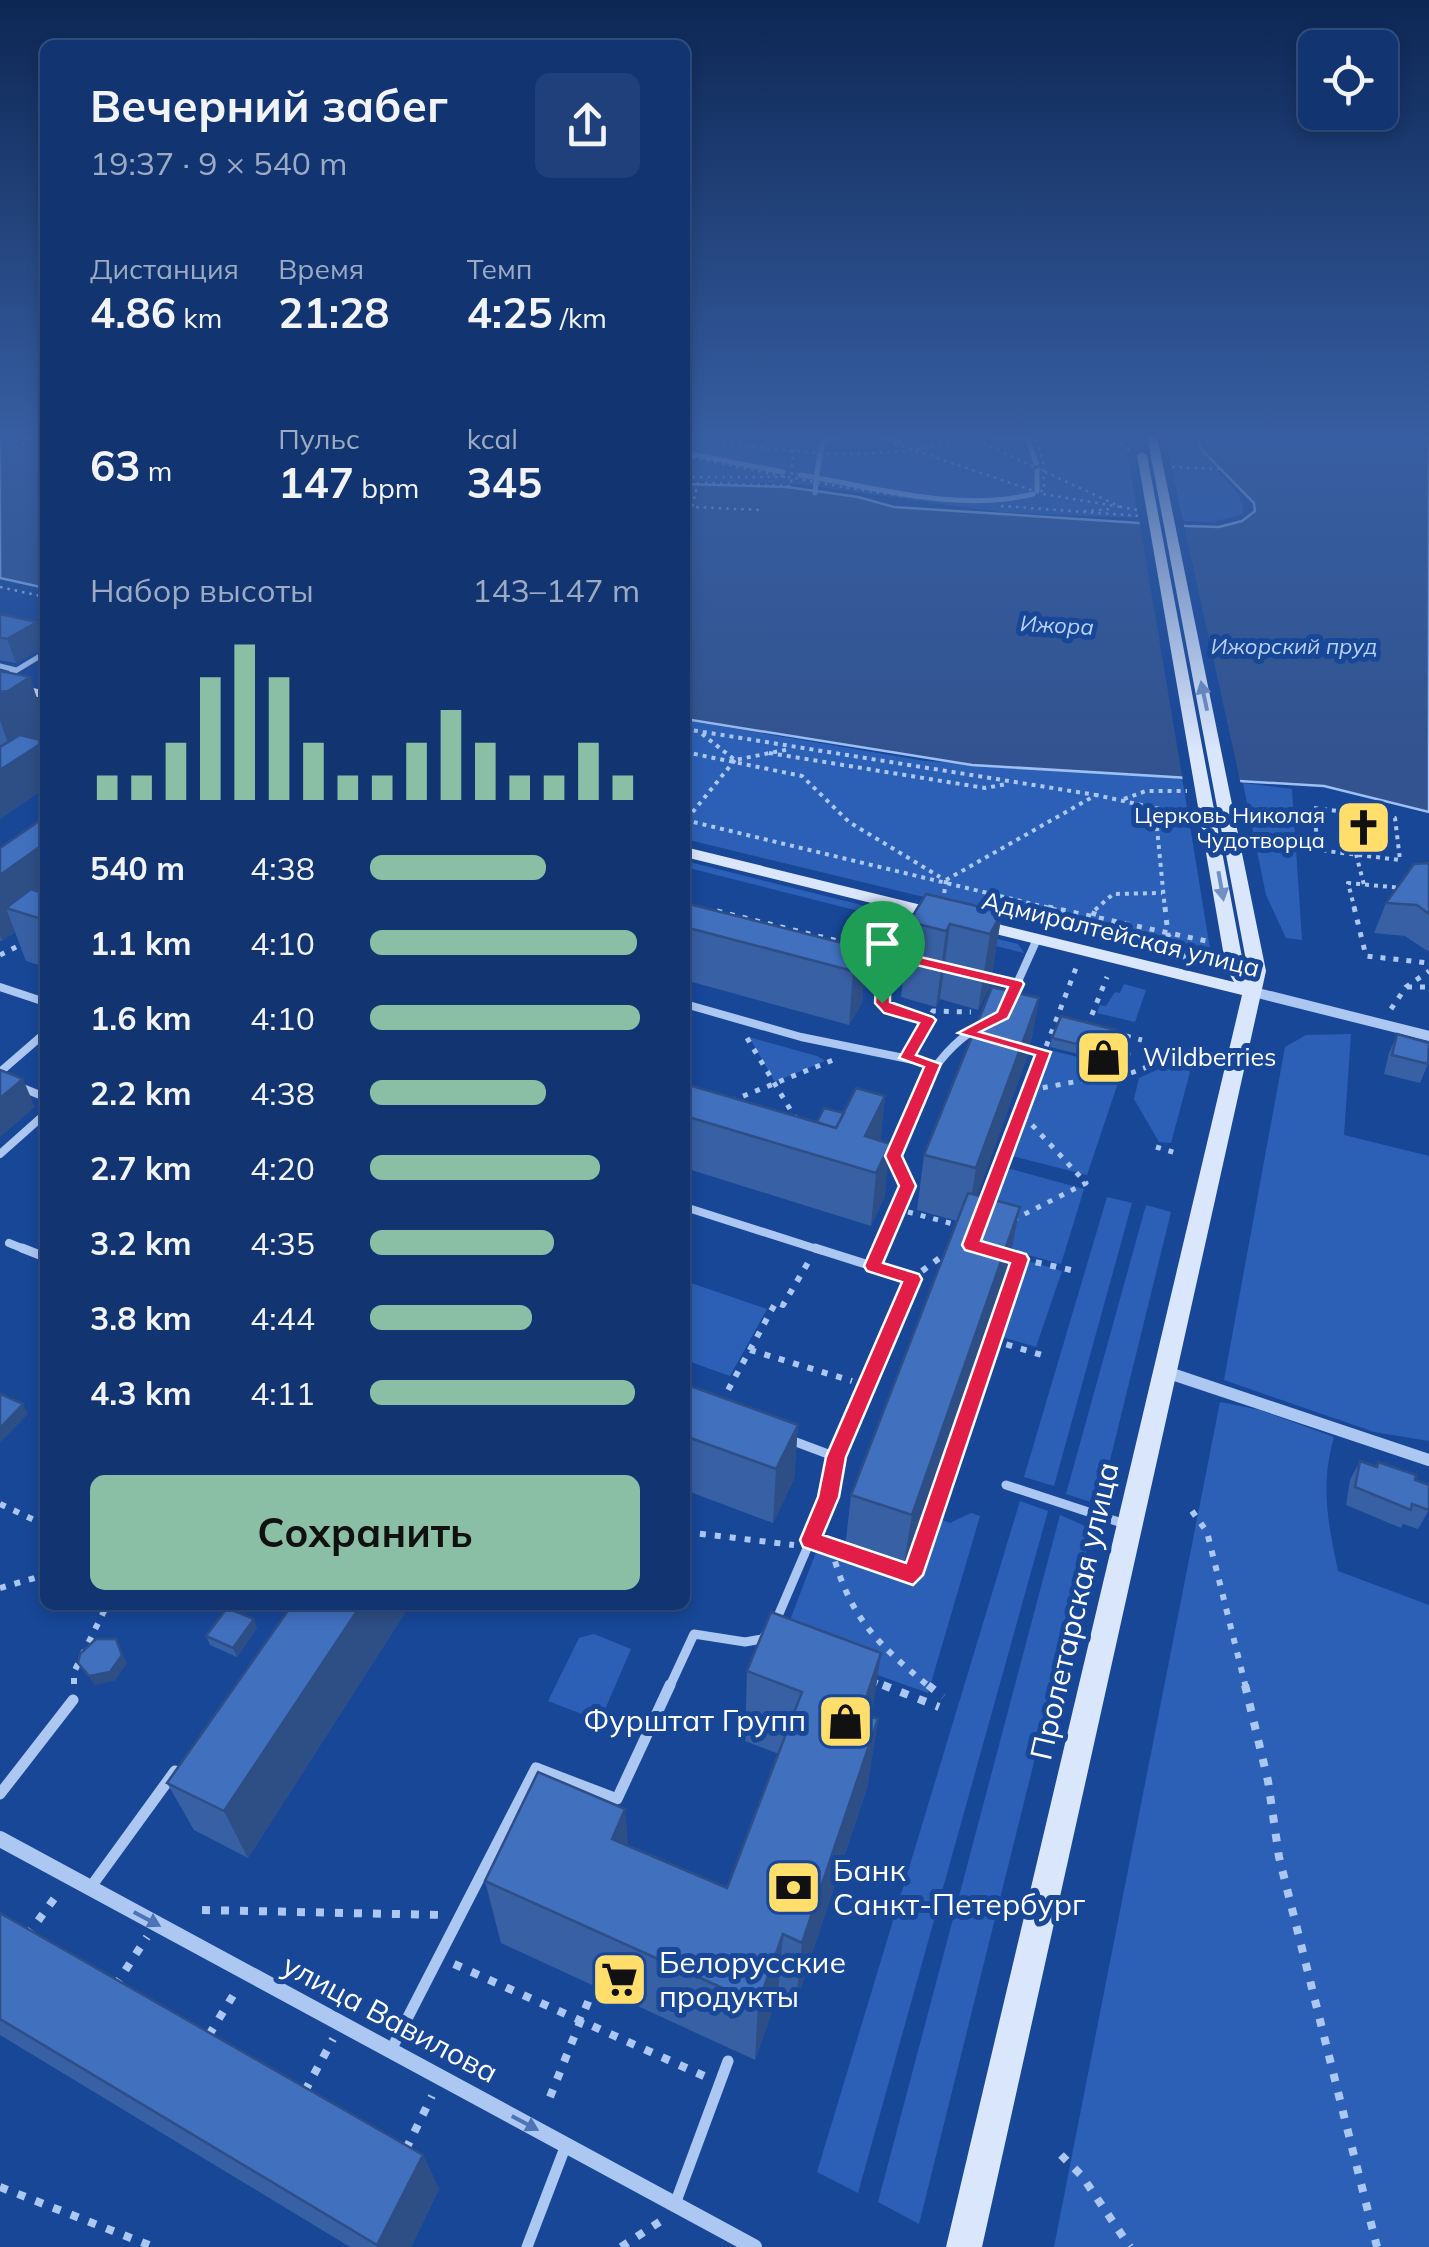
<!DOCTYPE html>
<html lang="ru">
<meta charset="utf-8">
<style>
:root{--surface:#123572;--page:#1f407a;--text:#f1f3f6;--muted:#9cabc4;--line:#315084;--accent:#8abfa5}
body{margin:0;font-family:Mulish,sans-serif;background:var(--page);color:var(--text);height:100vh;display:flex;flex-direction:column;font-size:38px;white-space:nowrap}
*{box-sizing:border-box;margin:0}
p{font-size:32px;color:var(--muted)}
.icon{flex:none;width:55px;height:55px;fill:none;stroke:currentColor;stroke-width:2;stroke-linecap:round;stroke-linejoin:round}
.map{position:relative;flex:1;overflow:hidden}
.drawer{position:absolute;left:40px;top:40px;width:650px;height:1570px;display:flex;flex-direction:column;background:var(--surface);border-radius:15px;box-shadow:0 5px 15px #0003,0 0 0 2px var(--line)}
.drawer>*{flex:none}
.fabs{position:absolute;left:1298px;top:30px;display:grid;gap:20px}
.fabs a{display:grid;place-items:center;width:100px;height:100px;border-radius:15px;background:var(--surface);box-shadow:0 5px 15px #0003,0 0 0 2px var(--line);font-size:50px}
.pin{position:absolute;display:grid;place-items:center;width:85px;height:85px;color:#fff;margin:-102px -42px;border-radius:50% 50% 50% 0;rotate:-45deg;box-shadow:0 0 10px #0007}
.pin .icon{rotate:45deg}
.round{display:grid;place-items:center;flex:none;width:105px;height:105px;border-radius:15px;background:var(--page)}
.overview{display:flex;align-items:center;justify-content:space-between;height:170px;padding:0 50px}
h1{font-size:45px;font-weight:700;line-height:75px}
.stats{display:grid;grid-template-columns:repeat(3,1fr);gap:15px;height:170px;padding:10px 50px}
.stats div{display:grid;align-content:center}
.stats b{font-size:42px;font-weight:700}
.stats small{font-size:28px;font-weight:400}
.stats p{font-size:28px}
.chart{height:280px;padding:20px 50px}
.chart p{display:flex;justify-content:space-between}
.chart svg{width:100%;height:180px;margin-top:10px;stroke:var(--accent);stroke-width:6}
.cta{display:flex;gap:20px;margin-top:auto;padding:20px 50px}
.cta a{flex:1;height:115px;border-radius:15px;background:var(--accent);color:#111;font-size:40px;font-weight:700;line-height:115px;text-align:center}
ul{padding:0 50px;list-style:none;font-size:32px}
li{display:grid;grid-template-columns:160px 120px 1fr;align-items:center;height:75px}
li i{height:25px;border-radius:12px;background:var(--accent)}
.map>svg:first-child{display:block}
</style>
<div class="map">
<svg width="1429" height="2247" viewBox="0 0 1429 2247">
<rect width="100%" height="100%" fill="#184798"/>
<path fill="#2c60b6" d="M685,436H1125L1138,518L1000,512L797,484L685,481Z
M1165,436H1194C1201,463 1248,490 1243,514L1213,522L1183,521Z
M685,720L925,761L1182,777L1211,955C1196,968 1174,958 1157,953L1160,945L1126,937L1122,945L685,839Z
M1243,783L1292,789L1302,940L1286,938L1266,895Z
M685,861L1018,944L1024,953L685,867Z
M1124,984L1146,990L1135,1022L1097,1013L1100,1005L1106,1006L1115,992L1120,993Z
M1351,1034L1344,1135L1429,1156V1441L1374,1432L1224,1380L1285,1047L1306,1035Z
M749,1037L817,1056L825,1061L775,1082Z
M1049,1050L1123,1068L1087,1175L1012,1156Z
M1189,1055L1194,1057L1171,1143L1159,1142L1134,1099L1139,1078Z
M1007,1168L1084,1189L1061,1264L980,1242Z
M1107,1197L1132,1203L1054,1486L1024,1477Z
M1146,1205L1171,1212L1100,1501L1094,1503L1066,1494Z
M1028,1261L1062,1271L1036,1347L1002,1337Z
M685,1281L767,1309L730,1376L685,1360Z
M1220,1402L1260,1410L1334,1437C1320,1485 1328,1523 1338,1571L1429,1605V2247H1054Z
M1020,1501L1048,1511L858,2193L817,2172Z
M971,1513L980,1516L928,1693L782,1641L818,1547L918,1580L942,1520L950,1523Z
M1060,1515L1092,1529L919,2224L878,2202Z
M594,1634L631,1649L600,1721L548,1701L579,1638Z"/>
<path fill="#32538f" stroke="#9ec0f3" stroke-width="2.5" d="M0,436L39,438L45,446V588L0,578Z
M1197,436H1429V812L1324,786L972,765L685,719V484L787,487L858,497L894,507L1186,526L1219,527L1242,521L1255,511L1254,503L1200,448Z"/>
<path fill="#184798" d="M1139,519L1183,521L1241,785L1183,781Z"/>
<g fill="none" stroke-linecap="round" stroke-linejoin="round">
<path stroke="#9ec0f3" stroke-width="5" d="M881,436L900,442
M988,436L1028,438
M1027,436L1036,463
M821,450L823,442L838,436
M685,453L783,472
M1037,471V490
M800,475C875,487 958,513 1033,494
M816,478L820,455
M815,493L816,482"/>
<path stroke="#acc7f1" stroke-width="2.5" stroke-dasharray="2.5 5" stroke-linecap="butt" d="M686,436C784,454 880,465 977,436
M873,436L1043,494L1121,507
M1108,436L1131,451
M970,437L1121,507L1138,510
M0,439L28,444
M685,456C769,472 970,522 1044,490L1043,461L1035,436
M1172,467L1219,469
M685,477H787
M698,482L692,507L761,510
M705,483L791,486L794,436
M1001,506L1140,516
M1084,511L1113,509
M0,587L45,597"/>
<path stroke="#acc7f1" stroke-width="4" stroke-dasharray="4 5" stroke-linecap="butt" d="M685,729L1096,795
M702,734L735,760L790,749
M685,752L802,776L849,822L940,877
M769,753L985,788L1007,784
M1124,799L1146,791H1187
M1155,808L1187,813
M1314,808L1395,818L1400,860L1318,850Z
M687,819L735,760
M685,820L1058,910
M1356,854L1364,885
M946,880L1096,795L1155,808L1165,910
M943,902L946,880
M1095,910L1113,894L1162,893
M1355,910L1348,883L1402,888"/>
<path stroke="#acc7f1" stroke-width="5" stroke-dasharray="5 8" stroke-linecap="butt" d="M1048,907L1211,942
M1165,907L1168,935L1186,960
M1354,907L1366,956L1429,963
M717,911L886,953
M1093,916L1096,907
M0,955L24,943
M893,967L882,988V1003L890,1010L928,1020
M1407,987H1429
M1391,1009L1406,987L1429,971
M1087,1027L1107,977
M1113,1033L1142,1040
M747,1038L796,1119
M913,1047L933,1011L971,1012
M1113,1051L1136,1057
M1131,1073L1203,1046
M1030,1090L1118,1074L1130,1077
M731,1101L833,1060
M1156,1147L1176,1153
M986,1204L1076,968
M908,1212L961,1226
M1013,1220L1086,1183L1021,1113
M949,1251L953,1248"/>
<path stroke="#acc7f1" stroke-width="6" stroke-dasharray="6 9" stroke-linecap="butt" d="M1021,1259L1071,1270
M922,1271L953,1248
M992,1340L1045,1356
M750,1350L852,1381
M721,1403L776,1302L783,1305L809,1261
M0,1504L45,1525
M1192,1511L1207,1532L1246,1688
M685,1532L794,1545
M826,1545L913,1575L1020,1259L1007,1255
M831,1547C849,1617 876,1643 931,1688
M0,1588L45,1575
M872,1681L889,1688
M74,1684V1672L107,1605"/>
<path stroke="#acc7f1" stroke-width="8" stroke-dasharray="8 11" stroke-linecap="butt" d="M883,1685L939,1707
M928,1685L943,1697
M1245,1685L1268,1781L1279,1857L1377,2247
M202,1910L444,1915
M27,1936L59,1892
M454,1964L704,2076
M115,1986L147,1937
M209,2035L237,1989
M305,2091L333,2039
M550,2097L592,1992
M406,2149L432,2096
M1061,2155L1082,2176L1130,2247
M0,2187L154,2247
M621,2247L664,2219"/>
<path stroke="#acc7f1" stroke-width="5" d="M0,666L16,670
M7,676L45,653"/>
<path stroke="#acc7f1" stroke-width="8" d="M899,957L915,961
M982,978L1017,984
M0,987L45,1002
M1010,999L1037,939
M685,1004L801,1037L933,1064
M0,1072L45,1033
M0,1079L45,1097
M0,1154L45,1114
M685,1207L823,1251
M9,1243L29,1251
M879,1251L907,1185L894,1156C915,1102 930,1054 983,1024"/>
<path stroke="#acc7f1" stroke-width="9" d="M22,1248L45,1257
M873,1266L881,1248
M788,1439L836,1457
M1006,1485L1125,1524
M775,1623L829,1497L836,1457L913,1279L815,1248
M669,1688L694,1634L745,1642L762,1639L766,1634"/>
<path stroke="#acc7f1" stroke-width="11" d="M0,1794L73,1700
M90,1888L175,1771
M391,2050L536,1768L617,1799L670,1685
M675,2204L728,2061
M527,2247L566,2145"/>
<path stroke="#acc7f1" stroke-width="10" d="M1250,991L1429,1036"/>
<path stroke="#acc7f1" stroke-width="12" d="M1166,1372L1429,1460"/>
<path stroke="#acc7f1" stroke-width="16" d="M0,1839L754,2247"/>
<path fill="#dae6fc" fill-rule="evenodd" d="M1147,436H1157L1266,971L982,2247H946L1242,995L967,927L964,923L973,918L1234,982L1226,968L1137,455L1142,452L1147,455L1244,968L1247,974L1248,971Z
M0,679L45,691V699L0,687Z
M685,847L946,911L949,915L940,920L685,857Z"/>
</g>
<path fill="#3860a4" d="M0,614L45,647L16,663L0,660Z
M0,671L45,723V788L0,819Z
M45,817V967L26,961L15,932L2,941H0V848Z
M1429,863V951L1426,950L1405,936L1374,933L1386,903Z
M685,903L866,949L862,1003L849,1025L685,980Z
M1002,912L990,986L978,1010L940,999L936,1007L901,997L909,922Z
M1039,998L1029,1052L977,1195L1020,1207L1009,1263L903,1569L845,1548L851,1495L957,1221L917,1210L924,1155Z
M1397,1034L1428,1064L1420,1083L1384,1074L1389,1053Z
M1052,1038L1114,1039L1107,1061L1050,1047Z
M685,1084L817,1122L885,1096L880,1141L885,1196L871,1226L685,1168Z
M685,1384L798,1425L794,1479L773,1523L685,1490Z
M1360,1461L1376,1466L1378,1462L1415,1480L1429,1510L1418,1529L1403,1524L1401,1528L1346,1505L1350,1480Z
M292,1605H410L248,1858L194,1830L167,1783Z
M257,1628L237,1657L210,1645L206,1636Z
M747,1671L878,1719L867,1788L796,2002L778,1994L755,2060L501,1943L485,1881L727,1888L779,1754L745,1741Z
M0,1913L423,2155L439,2189L411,2247H350L0,2035Z"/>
<path fill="#2e4e86" d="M37,622L45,647L16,663L7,639Z
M30,677L45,723V788L0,819V770L14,761L0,720V692Z
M45,843V909L6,908L15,932L2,941L0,936V875Z
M1002,912L990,986L978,1010L990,934Z
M950,924L940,999L936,1007L946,931Z
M866,949L862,1003L849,1025L853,971Z
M1039,998L1029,1052L967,1224L976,1168Z
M23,1079L35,1107L0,1137V1098Z
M885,1096L880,1148L865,1136Z
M890,1144L885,1196L871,1226L876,1173Z
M1020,1207L1009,1263L903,1569L912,1515Z
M23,1404L28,1414L0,1443V1428Z
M798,1425L794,1479L773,1523L776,1469Z
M361,1605H410L248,1858L224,1811Z
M254,1619L257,1628L237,1657L233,1648Z
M116,1639L127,1663L115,1681L94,1685L89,1676Z
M881,1653L871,1724L861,1713Z
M878,1719L867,1788L796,2002L802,1943Z
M625,1809L631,1874L612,1839Z
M783,1934L778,1994L755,2060L758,2004Z
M423,2155L439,2189L411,2247H378L377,2245Z"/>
<path fill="#4170bf" stroke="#2e4e86" stroke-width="2.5" d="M0,614L37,622L7,639L0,637Z
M0,671L30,677L8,691L0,692Z
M20,735L45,741L0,770V747Z
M45,817V843L0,875V848Z
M1429,863V914L1417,905L1386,903L1414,864Z
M31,889L45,894V920L6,908Z
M926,894L1002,912L990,934L950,924L946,931L909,922Z
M685,903L866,949L853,971L685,927Z
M992,987L1039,998L976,1168L924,1155Z
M1061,1016L1116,1030L1109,1052L1052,1038Z
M1397,1034L1429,1043L1428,1064L1392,1055Z
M0,1070L23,1079L0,1098Z
M685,1084L836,1128L856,1088L885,1096L865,1136L890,1144L876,1173L685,1116Z
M824,1108L844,1113L836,1128L817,1122Z
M968,1193L1020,1207L912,1515L851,1495Z
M685,1384L798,1425L776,1469L685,1436Z
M0,1394L23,1404L0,1428Z
M1360,1461L1377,1467L1378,1462L1416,1475L1415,1480L1429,1485V1510L1412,1504L1411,1510L1355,1487Z
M292,1605H361L224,1811L167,1783Z
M227,1608L254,1619L233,1648L206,1636Z
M771,1612L881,1653L861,1713L878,1719L802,1943L783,1934L758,2004L485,1881L538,1772L625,1809L612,1839L727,1888L802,1692L747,1671Z
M96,1639H116L122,1655L110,1672L89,1676L78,1663L80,1654Z
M0,1913L423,2155L377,2245L0,2019Z"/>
<defs><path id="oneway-solid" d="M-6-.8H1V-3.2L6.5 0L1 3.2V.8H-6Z" transform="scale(2.5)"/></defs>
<g fill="#6f8fc5">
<use href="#oneway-solid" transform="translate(1204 696) rotate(-102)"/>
<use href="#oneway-solid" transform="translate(1221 886) rotate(80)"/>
</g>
<g fill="#4c74b7">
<use href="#oneway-solid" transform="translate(147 1919) rotate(28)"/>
<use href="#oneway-solid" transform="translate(525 2123) rotate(28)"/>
</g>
<linearGradient id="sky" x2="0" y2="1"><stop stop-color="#0d2754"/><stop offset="0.58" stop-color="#375ea2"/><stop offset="1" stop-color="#375ea2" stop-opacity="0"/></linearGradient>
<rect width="1429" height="750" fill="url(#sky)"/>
<path fill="#e11d48" stroke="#fff" stroke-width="2.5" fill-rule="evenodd" d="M899,952L1022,981L1024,984L1008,1018L980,1032L1051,1052L981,1241L1026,1254L1029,1259L923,1575L913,1585L803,1547L800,1540L818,1497L826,1457L902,1282L867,1271L864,1266L899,1186L885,1156L924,1067L899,1058L919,1023L884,1013L875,1003C875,985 884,961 899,952ZM904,962L1008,987L997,1012L958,1033L1035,1055L962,1245L965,1250L1010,1263L906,1563L823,1535L839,1497L846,1457L922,1279L919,1274L883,1263L916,1186L902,1156L941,1064L916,1055L936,1020L933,1017L890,1002V988Z"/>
<defs>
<symbol id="church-square" viewBox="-11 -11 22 22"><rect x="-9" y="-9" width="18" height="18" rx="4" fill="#ffde6c" stroke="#184798"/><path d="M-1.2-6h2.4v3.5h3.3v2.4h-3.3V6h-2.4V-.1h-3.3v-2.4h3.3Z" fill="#111"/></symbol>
<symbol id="shop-square" viewBox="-11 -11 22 22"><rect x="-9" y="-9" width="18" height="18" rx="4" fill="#ffde6c" stroke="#184798"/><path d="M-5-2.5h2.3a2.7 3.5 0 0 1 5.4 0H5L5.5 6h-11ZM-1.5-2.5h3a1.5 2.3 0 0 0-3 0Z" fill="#111"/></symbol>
<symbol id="bank-square" viewBox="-11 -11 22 22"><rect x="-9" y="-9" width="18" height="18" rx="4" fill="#ffde6c" stroke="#184798"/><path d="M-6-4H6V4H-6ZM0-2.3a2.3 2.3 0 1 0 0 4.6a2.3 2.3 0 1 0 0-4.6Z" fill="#111"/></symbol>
<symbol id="supermarket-square" viewBox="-11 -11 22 22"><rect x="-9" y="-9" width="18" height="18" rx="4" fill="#ffde6c" stroke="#184798"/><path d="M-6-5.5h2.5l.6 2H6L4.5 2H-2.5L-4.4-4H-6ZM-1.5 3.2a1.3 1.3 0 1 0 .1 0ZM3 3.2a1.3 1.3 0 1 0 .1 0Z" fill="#111"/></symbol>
</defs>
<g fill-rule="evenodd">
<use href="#church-square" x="1332" y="796" width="63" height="63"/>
<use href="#shop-square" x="1072" y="1026" width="63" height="63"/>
<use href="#shop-square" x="814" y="1690" width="63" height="63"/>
<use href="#bank-square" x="762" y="1856" width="63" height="63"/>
<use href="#supermarket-square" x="588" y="1948" width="63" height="63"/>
</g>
<g text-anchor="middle" stroke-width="10" stroke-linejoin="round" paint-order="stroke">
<g font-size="22" font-style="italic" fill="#b8d1f8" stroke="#184798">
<text transform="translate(1057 625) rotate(3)" y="8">Ижора</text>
<text x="1294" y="654">Ижорский пруд</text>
</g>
<g font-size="22" fill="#fff" stroke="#184798" text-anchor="end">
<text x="1325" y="823">Церковь Николая<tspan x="1325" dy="25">Чудотворца</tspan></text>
</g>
<g font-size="25" fill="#fff" stroke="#184798">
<text transform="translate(1121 934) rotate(14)" y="9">Адмиралтейская улица</text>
</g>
<g font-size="25" fill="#fff" stroke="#184798" text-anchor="start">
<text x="1143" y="1066">Wildberries</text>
</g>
<g font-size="30" fill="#fff" stroke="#184798">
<text transform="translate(1075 1611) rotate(-77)" y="10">Пролетарская улица</text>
<text transform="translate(390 2019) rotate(28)" y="10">улица Вавилова</text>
</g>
<g font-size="30" fill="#fff" stroke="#184798" text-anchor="start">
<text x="806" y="1731" text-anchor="end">Фурштат Групп</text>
<text x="833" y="1881">Банк<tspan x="833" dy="34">Санкт-Петербург</tspan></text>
<text x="659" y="1973">Белорусские<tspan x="659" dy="34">продукты</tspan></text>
</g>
</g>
</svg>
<div class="fabs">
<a><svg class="icon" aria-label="locate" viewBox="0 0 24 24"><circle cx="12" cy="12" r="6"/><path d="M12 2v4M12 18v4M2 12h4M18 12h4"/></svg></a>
</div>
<div class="pin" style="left:882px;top:1003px;background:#1e9e55"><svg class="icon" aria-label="arrive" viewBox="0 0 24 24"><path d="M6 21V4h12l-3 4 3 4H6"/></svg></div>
<section class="drawer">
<div class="overview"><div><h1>Вечерний забег</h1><p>19:37 · 9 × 540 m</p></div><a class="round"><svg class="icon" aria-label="share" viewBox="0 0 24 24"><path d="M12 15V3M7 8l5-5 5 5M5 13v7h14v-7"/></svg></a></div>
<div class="stats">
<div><p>Дистанция</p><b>4.86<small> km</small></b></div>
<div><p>Время</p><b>21:28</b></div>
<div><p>Темп</p><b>4:25<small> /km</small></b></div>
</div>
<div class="stats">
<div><b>63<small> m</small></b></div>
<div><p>Пульс</p><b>147<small> bpm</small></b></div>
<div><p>kcal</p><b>345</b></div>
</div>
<div class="chart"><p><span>Набор высоты</span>143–147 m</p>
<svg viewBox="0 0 160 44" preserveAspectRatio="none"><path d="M5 44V38M15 44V38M25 44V30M35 44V14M45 44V6M55 44V14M65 44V30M75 44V38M85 44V38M95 44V30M105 44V22M115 44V30M125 44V38M135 44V38M145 44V30M155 44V38"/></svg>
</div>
<ul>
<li><b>540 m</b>4:38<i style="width:65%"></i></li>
<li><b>1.1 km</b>4:10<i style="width:99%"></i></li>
<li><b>1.6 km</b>4:10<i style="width:100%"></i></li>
<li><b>2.2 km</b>4:38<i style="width:65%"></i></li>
<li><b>2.7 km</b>4:20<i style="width:85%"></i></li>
<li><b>3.2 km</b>4:35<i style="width:68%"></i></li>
<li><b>3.8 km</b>4:44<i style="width:60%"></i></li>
<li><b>4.3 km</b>4:11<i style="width:98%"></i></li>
</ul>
<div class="cta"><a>Сохранить</a></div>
</section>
</div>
